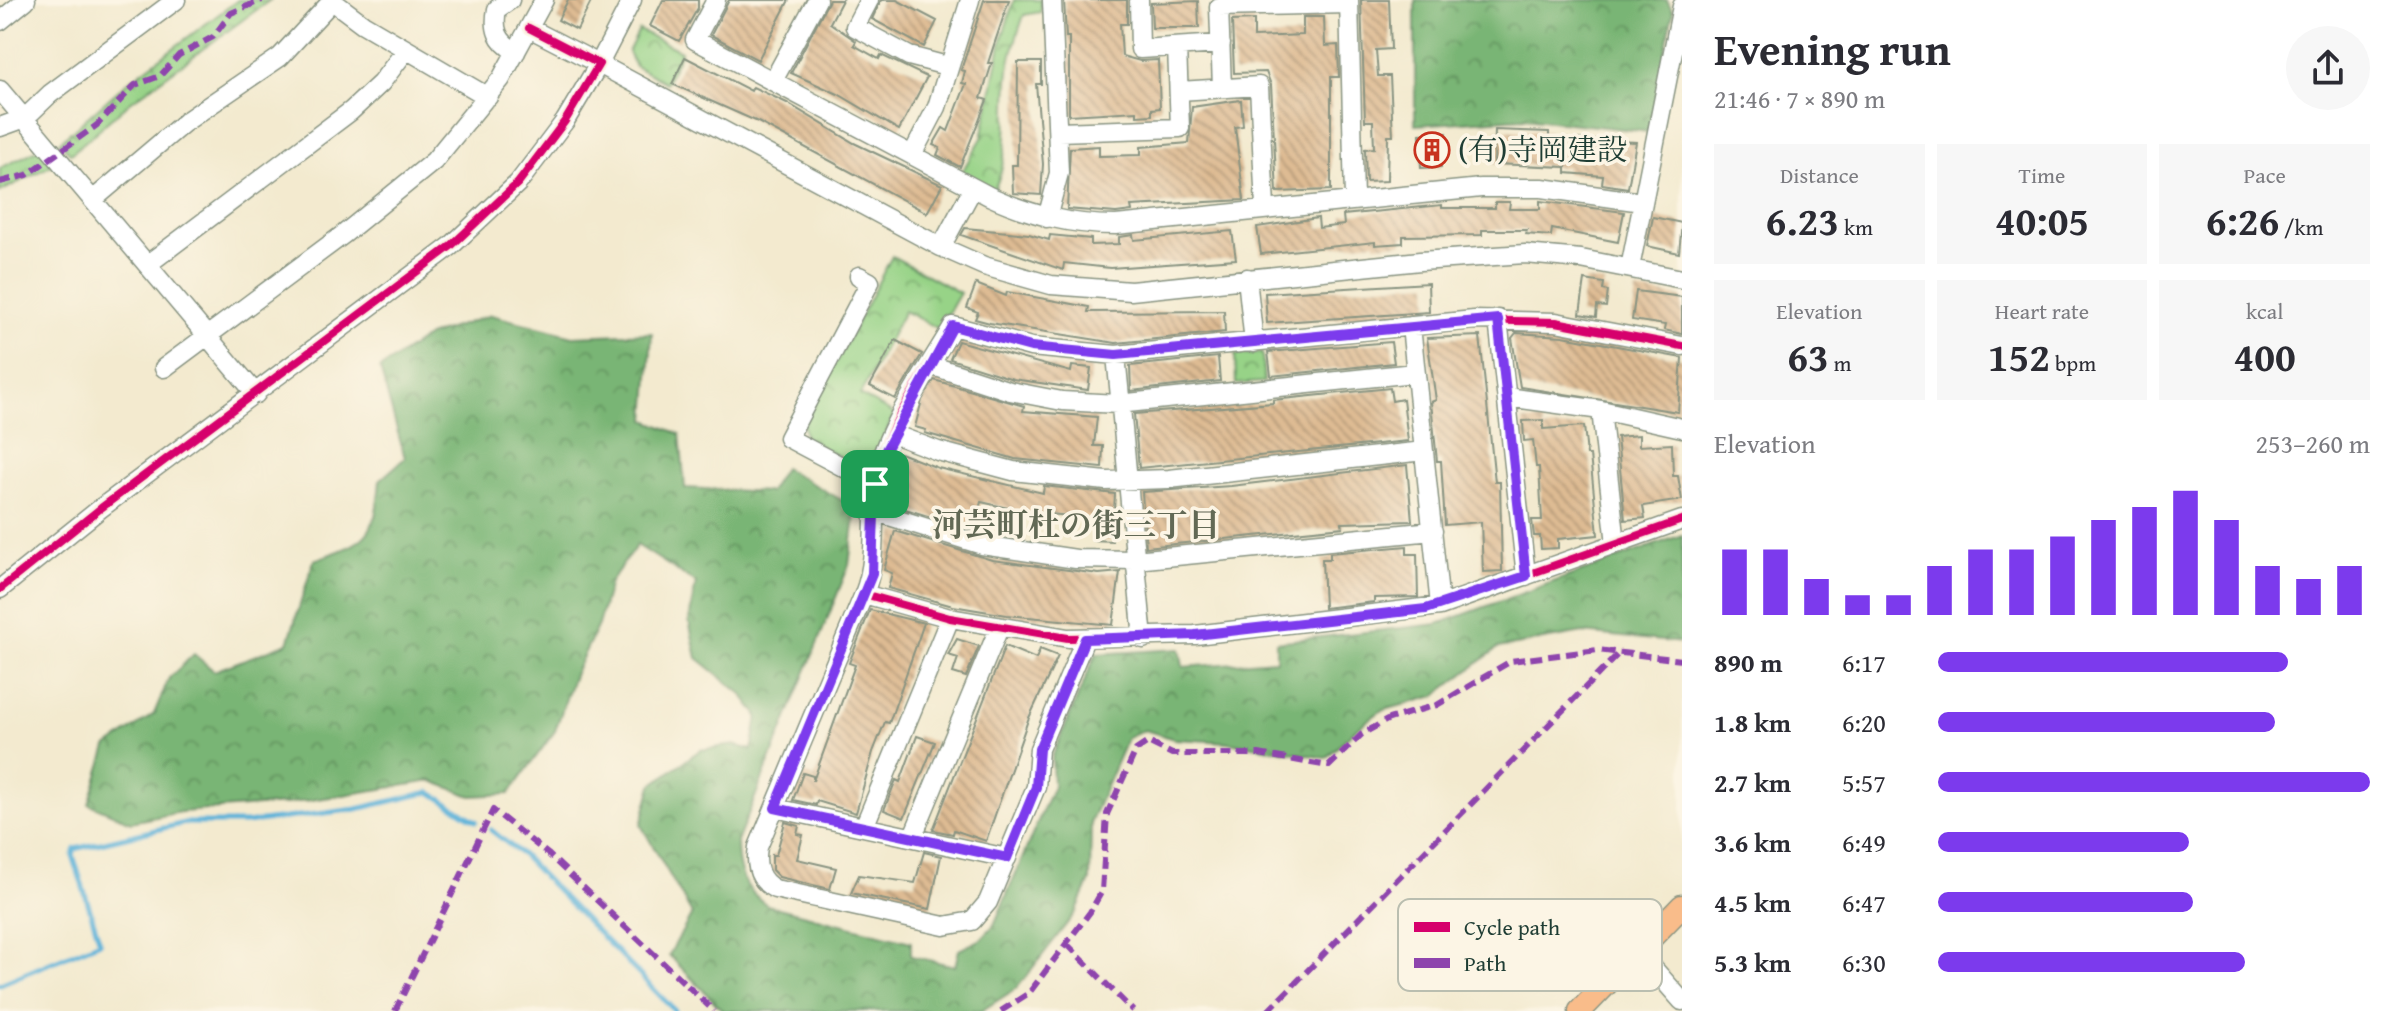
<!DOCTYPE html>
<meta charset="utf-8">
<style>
:root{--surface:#fff;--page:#f7f7f7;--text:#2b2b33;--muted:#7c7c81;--accent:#7c3aed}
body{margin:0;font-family:"Gentium Book Plus","Noto Serif JP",serif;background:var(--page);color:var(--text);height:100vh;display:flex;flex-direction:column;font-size:30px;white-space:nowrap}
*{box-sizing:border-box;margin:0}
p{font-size:26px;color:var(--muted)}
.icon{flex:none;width:44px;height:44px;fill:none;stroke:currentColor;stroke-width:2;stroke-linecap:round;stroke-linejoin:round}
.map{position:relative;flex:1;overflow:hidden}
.drawer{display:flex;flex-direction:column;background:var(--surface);width:720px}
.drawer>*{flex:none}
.pin{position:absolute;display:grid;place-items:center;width:68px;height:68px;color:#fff;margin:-34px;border-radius:16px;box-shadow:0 4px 12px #0006}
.round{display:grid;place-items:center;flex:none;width:84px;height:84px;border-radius:42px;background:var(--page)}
.summary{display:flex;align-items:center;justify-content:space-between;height:136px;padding:0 32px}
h1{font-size:44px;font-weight:600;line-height:60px}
.metrics{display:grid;grid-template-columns:repeat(3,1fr);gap:12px;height:136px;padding:8px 32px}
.metrics div{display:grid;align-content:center;border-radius:0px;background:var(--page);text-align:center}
.metrics b{font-size:40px;font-weight:600}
.metrics small{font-size:22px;font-weight:400}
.metrics p{font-size:22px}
.chart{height:224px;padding:16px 32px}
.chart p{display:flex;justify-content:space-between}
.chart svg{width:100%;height:144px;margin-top:8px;stroke:var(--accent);stroke-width:6}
ul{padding:0 32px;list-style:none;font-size:26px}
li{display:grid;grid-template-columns:128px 96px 1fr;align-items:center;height:60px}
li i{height:20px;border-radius:10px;background:var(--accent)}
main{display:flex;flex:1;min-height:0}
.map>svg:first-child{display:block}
</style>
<main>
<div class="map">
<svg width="1682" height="1011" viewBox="0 0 1682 1011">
<defs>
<pattern id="forest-crowns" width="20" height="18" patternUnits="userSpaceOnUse" patternTransform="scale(2)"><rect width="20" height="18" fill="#79b574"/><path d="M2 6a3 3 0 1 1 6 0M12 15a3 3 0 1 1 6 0" fill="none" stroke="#639460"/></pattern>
<pattern id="park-crowns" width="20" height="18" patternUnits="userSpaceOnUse" patternTransform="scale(2)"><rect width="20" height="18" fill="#97d387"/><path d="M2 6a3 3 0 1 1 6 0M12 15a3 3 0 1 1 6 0" fill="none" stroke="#7bac6f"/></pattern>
<pattern id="building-back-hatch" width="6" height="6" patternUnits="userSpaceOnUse" patternTransform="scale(2)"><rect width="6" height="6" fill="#debb93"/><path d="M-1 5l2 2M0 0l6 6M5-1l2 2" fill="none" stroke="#b39979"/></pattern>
</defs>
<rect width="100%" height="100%" fill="#fcf5e5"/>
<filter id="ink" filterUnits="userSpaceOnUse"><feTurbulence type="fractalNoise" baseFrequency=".0125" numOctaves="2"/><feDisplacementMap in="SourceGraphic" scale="16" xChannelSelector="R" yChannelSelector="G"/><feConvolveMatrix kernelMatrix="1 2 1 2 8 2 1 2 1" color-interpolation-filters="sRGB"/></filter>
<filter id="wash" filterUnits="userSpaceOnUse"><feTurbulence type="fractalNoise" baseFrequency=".006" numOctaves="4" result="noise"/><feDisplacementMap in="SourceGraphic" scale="32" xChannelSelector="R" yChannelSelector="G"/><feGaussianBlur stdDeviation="1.8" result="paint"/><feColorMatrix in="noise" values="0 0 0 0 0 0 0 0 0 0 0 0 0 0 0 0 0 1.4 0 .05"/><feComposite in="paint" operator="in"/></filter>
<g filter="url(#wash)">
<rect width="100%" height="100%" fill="#f3eacf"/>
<path fill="url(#forest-crowns)" stroke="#4c7954" stroke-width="2" d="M1415,0H1667L1673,12L1649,132L1524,118L1415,125Z
M491,315L573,336L652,333L646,420L680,434L685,488L769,492L784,468L856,508L849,565L737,842C737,870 743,889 767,905L911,942V956L955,966L959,950L980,940L994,925L1053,786L1052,757L1096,654L1180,649L1183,667L1276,660V642L1438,624L1682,535V643L1583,633L1498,648L1435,696L1381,711L1357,728L1326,758L1228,742L1174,739L1145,730L1127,738L1091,821L1090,881L1076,912L1017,988L981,1011H723L669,955L692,914L641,825L652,785L700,750L734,745L752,750L758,716L742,694L697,658L689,621L696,583L637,545L610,582L598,625L574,675L555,731L509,794L471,796L432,781L286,804L181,812L131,822L89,804L107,747L154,714L169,678L194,654L214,671L288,643L314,560C369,541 375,539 380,480L405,458L380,369L428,336Z"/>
<path fill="url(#park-crowns)" stroke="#5b885e" stroke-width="2" d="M238,0H270L129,103L71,154L59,142L129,81Z
M1014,0H1041V12L1024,15C1018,33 1011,51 1009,70C1004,111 1012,152 994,190L961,173L982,138L1002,39Z
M639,30L681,51L666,83L635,66L628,52Z
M43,147L56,163L0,192V168Z
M892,256L960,293L939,329L904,311L860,395L894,414L872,466L861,468L805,438L803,425Z
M1262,353L1264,382L1236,384L1235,355Z"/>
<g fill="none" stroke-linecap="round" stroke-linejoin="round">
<path stroke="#5cb2d9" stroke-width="5" d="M491,830L521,854L675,1011
M0,984L100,942L73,855L75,849L185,823H246L357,809L430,792L476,821"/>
</g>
<g id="blocks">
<path fill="url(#building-back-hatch)" d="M568,0H592L577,30L558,20Z
M663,0H698V8L679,41L650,26Z
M729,0H789L758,60L711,35Z
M829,0H842L830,23L856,41L854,45L879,59L881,55L927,77L899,130L838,94L791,73Z
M881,0H897L937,21L924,47L872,19Z
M984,0H1009L988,63H992L981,98L987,100L960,167L937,155L940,148L933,145L943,128L948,131L966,84L962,83L965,71L961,70Z
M1064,0H1127V24H1120L1122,56L1140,61L1158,60L1160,108L1152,109V115L1137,116V111L1069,115V37H1066Z
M1361,0H1389L1391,49L1376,50L1378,76H1390L1393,136H1388L1387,181L1366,182L1365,149L1374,148L1373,121H1365Z
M1198,1L1199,28H1152L1151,3Z
M1303,17H1324L1325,46L1338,45L1339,77H1331V190L1277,192L1271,85L1266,72L1234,73L1232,21L1254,20V37L1303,35Z
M685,57L751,91L753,87L787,103L854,143L942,185L927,213L758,122L672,84Z
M1018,62H1041V84H1036L1043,164L1041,195L1013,193L1012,165H1017Z
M1241,100L1243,126L1235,127L1244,200L1131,206L1132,211L1116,213L1067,209L1070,148L1099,146V156L1141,155V147L1189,143L1192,107Z
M1495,130L1549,132V138L1636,142L1628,188L1602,184L1603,176L1566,173V167L1494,164Z
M1447,133L1448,150H1440L1441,167L1421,168L1420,134Z
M1540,201L1624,212L1618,242L1552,229L1551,236L1526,234L1527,230H1482V235L1403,236V243L1375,245V242L1261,254L1257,227L1318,218L1319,228L1344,225L1343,215L1442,205V208H1495V202H1510L1509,209H1540Z
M1653,217L1682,223L1679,253L1647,246Z
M965,228L1029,234L1049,240L1050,235L1091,239V245L1119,244V237L1133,235L1134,240L1232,231L1236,259L1110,268L1064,263L1063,270L961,235Z
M1585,280L1604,283L1603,290L1608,291L1606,307L1597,306L1596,317L1580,314Z
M1428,283L1429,312L1267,323L1265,293Z
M976,284L1006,296L1007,292L1089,307L1088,312L1224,311L1225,332L1116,343L990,323L975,319L978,312L967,308Z
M1636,291L1682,297V334L1664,330L1665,325L1632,320Z
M1516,333L1563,336L1682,358L1678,412L1520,387L1512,338Z
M1480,336L1495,482H1500L1502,571L1483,572L1481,522L1445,525L1441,461H1437L1431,402L1436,400L1427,338Z
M895,340L922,354L895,399L870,386Z
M958,341L1071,372L1072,366L1091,368L1088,390L1013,379L950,359Z
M1391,342L1394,363L1271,376L1268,352Z
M1218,357L1220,381L1131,391L1130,366Z
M934,380L1024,406L1023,411L1097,417L1094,446H1103L1102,468L1015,459L925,433L926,430L915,427L922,400Z
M1390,388L1392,401L1403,399L1408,441L1139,468L1134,414L1273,403V400Z
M1543,420V429L1584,426L1587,455H1590L1598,535L1558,539V548L1541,549L1540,536H1534L1532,520H1542L1539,467H1536L1533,440L1524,441L1523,421Z
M1639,435V446L1672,444L1673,476H1678L1682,500L1643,506L1645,518L1625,520L1617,437Z
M900,453L938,468L1043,493L1044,486L1115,494L1112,541L1092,540L1093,518L1026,512L981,502L973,530L886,503Z
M1407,465L1412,521L1342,523L1343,527L1146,547L1142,492L1231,486Z
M895,531L992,560L1099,574L1120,572L1113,625L1007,615L953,606L888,588L892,573L884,570Z
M1407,546V554H1417L1418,597L1374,598V602L1324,608L1322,559H1330V553Z
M870,610L924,623L889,723L885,722L873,752L856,813L817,801L816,805L793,800L803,773L813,776V781L855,665L849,663Z
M957,639L979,646L966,677L953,673L958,658L948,655Z
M1005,646L1036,659L1040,649L1058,656L1028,720L986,841L954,830L953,834L933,830Z
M917,736L935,742L904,818L884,810L896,780L900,782Z
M785,822L799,826L797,834L803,835L797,859L836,868L830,889L779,877L772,870V855H776Z
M924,852L941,856L930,909L851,893L859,875L915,883Z"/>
</g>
</g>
<g filter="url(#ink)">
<use href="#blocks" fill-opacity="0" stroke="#899482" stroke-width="2"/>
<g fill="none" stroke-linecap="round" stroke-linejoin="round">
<defs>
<path id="minor" d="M331,0L363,24L488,97
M510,0L497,9C493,29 497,41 516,52
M632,0L599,64L941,247L984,266L1051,285L1131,291L1420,261L1525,254L1581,259L1682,279
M716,0L695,40L989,196C1031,215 1070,225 1116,225L1481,188H1542L1642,202
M869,0L855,27L909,56L947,66
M1139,0L1140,49L1221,44
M1349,0L1354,199
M0,21L26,0
M773,81L817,0
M1222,88L1219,7L1349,4
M0,90L256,394
M1179,91L1259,86L1265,208
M0,127L25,118L50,94L176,0
M1058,132L1180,128L1177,47
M912,155L937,107L970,0
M94,199L185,122L280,57L332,1
M1047,218L1059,173L1052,0
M941,247L973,188
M148,264L351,111L381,83L406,50
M1630,268L1682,6
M859,276L870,282L788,438L875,484
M1247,278L1254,343
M1498,319L1526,576
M1411,326L1440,606
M1682,346L1556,322L1474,320L1116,355L1031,347L953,326C928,369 880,435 875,485C872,522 878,558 864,594L950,618L1068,638L1195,635L1440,606L1682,520
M1116,355L1143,639
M930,365L1010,391L1062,401L1118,404L1414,373
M164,368L344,234L434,161L501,79L544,0
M1507,397L1601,410L1682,428
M1601,410L1616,544
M893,434L938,451L1013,471L1106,481L1169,479L1424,451
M876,512L982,545L1076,559L1135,560L1433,531
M0,589L101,508L451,246L518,183L565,121L599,64L529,28
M864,594L758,847C755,865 758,880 775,889L944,926L972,921L988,902L1036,787L1039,749L1085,639
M775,808L1007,858
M864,827L950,618
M913,836L999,628
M1638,951L1682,1001"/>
<path id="major" d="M1580,1011L1682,906"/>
</defs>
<use href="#minor" stroke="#899482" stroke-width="21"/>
<use href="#major" stroke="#899482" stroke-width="25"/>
<use href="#minor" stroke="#fff" stroke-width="18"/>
<use href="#major" stroke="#f9bc8a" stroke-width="22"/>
<path stroke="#8e44ad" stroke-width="6" stroke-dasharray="12 6" stroke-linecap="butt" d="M0,182L27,175L97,125L135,85L160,76L179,55L213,37L231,13L262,0
M1067,944L1133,1011
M395,1011L493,810L548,854L714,1011
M1001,1011L1029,993L1090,912L1102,891L1107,814L1136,750L1148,742L1172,754H1259L1329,766L1362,734L1389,719L1437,705L1511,661L1597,650L1682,660
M1268,1011L1621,651"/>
<defs>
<path id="cycleway" d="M1682,346L1556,322L1474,320L1116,355L1031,347L953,326C928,369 880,435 875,485C872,522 878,558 864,594L950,618L1068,638L1195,635L1440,606L1682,520
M0,589L101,508L451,246L518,183L565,121L599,64L529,28"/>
</defs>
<use href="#cycleway" stroke="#fcf5e5" stroke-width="13"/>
<use href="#cycleway" stroke="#d6006c" stroke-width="8"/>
</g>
</g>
<g fill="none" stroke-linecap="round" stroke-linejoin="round" filter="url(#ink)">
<defs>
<path id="route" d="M1498,319L1526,576L1426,609L1195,635L1085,639L1039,749L1036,787L1007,858L775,808L872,574L875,484L886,450L953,326L1031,347L1116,355Z"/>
</defs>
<use href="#route" stroke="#fff" stroke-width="16"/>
<use href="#route" stroke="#7c3aed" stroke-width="10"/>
</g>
<defs>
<symbol id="building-ring" viewBox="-11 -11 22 22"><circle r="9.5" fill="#fcf5e5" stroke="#c8321e" stroke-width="1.5"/><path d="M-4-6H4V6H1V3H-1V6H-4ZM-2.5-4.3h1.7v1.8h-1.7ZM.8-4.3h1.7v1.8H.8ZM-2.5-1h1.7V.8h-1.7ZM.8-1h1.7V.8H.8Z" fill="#c8321e"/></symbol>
</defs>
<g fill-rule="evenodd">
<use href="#building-ring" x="1412" y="130" width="40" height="40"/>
</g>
<g text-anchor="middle" stroke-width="7" stroke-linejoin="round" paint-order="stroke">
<g font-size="30" fill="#1f3d34" stroke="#fcf5e5" text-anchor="start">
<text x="1458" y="160">(有)寺岡建設</text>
</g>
<g font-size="32" font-weight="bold" fill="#626955" stroke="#fcf5e5">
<text x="1076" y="536">河芸町杜の街三丁目</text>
</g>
</g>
<rect x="1398" y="899" width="264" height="92" rx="12" fill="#fcf5e5" stroke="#babeb0" stroke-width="2"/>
<rect x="1414" y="922" width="36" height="10" fill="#d6006c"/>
<rect x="1414" y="958" width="36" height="10" fill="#8e44ad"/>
<g font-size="22" fill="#1f3d34">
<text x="1464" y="935">Cycle path</text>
<text x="1464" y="971">Path</text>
</g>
</svg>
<div class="pin" style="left:875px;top:484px;background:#1e9e55"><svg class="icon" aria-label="arrive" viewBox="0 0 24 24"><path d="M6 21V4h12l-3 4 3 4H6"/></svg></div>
</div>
<section class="drawer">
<div class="summary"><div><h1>Evening run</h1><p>21:46 · 7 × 890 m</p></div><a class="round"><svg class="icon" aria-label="share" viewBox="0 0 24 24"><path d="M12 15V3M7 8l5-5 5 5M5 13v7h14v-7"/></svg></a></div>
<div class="metrics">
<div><p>Distance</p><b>6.23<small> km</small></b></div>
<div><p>Time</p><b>40:05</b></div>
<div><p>Pace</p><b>6:26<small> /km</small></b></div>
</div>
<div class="metrics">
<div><p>Elevation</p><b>63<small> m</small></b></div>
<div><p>Heart rate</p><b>152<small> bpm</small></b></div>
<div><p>kcal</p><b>400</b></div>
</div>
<div class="chart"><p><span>Elevation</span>253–260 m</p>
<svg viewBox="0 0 160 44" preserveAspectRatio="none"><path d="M5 44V24M15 44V24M25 44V33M35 44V38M45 44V38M55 44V29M65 44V24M75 44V24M85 44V20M95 44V15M105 44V11M115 44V6M125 44V15M135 44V29M145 44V33M155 44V29"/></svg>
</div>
<ul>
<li><b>890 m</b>6:17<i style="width:81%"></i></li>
<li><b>1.8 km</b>6:20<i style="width:78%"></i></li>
<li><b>2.7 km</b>5:57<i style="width:100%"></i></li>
<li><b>3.6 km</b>6:49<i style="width:58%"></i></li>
<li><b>4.5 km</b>6:47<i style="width:59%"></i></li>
<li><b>5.3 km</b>6:30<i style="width:71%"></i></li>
</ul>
</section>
</main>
